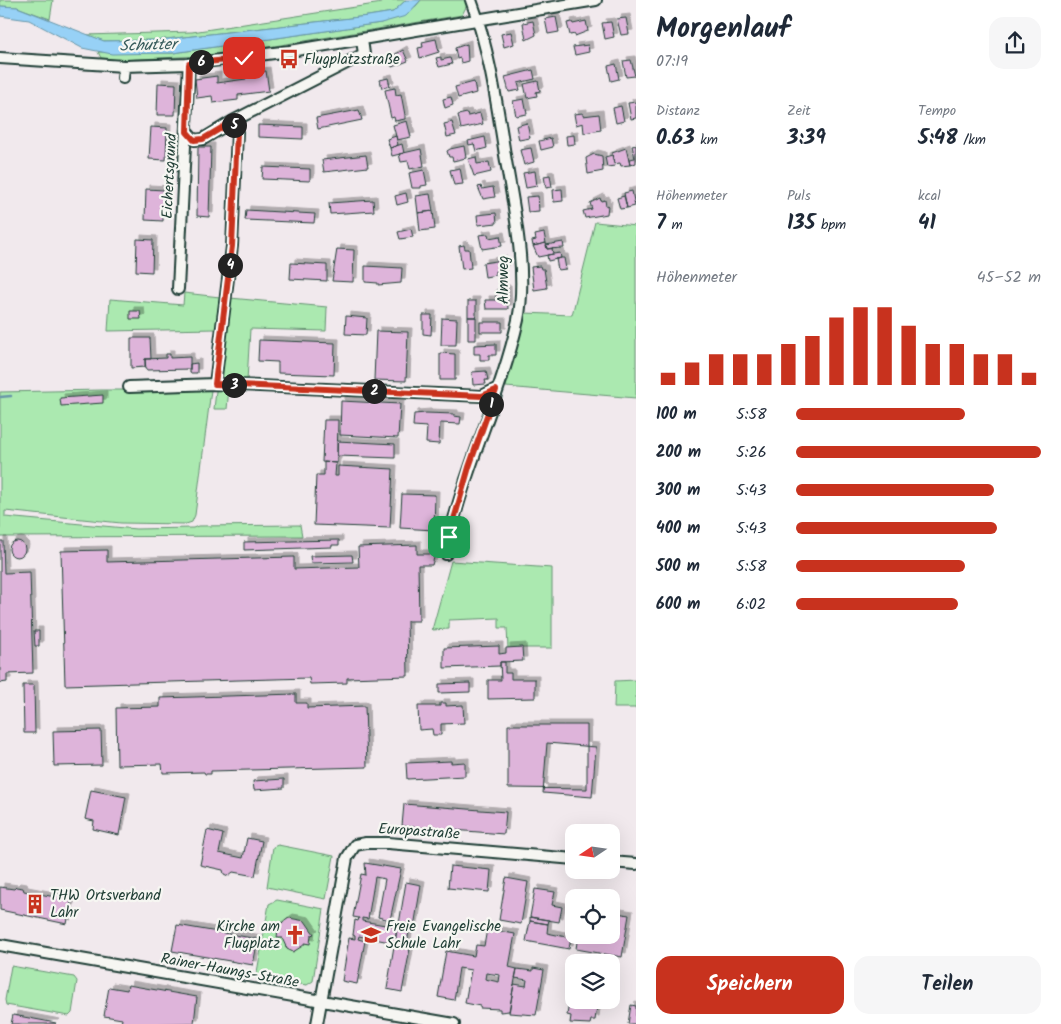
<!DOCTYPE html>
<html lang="de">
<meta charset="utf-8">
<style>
:root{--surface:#fff;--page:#f6f6f7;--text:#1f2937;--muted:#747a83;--accent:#c8321e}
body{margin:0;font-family:Kalam,sans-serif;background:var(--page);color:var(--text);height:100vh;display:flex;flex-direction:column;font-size:19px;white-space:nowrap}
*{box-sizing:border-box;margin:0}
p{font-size:16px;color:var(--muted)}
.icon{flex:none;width:28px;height:28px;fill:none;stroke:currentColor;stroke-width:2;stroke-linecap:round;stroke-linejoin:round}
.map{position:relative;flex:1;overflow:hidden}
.details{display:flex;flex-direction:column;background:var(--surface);width:425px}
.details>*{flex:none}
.needle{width:32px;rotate:257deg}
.tools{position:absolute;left:565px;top:824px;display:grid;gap:10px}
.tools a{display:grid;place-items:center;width:55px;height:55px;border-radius:10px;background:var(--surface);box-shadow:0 5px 20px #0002;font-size:25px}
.pin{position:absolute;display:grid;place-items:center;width:42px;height:42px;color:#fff;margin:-21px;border-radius:10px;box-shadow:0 2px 8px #0006}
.km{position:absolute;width:25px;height:25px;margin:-12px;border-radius:50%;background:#222;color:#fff;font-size:14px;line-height:25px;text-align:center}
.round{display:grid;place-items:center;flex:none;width:52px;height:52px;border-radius:15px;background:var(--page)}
.headline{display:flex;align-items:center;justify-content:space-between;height:85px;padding:0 20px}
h1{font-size:28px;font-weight:800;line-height:38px}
.stats{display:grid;grid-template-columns:repeat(3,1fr);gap:8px;height:85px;padding:5px 20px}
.stats div{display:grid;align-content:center}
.stats b{font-size:21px;font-weight:800}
.stats small{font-size:14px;font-weight:400}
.stats p{font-size:14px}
.chart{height:140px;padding:10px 20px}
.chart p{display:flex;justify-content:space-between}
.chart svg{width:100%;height:90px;margin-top:5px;stroke:var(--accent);stroke-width:6}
.button{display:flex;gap:10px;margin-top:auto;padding:10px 20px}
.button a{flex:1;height:58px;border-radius:15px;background:var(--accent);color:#fff;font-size:20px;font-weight:800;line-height:58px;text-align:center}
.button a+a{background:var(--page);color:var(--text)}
ul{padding:0 20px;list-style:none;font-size:16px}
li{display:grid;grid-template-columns:80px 60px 1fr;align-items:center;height:38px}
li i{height:12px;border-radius:6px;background:var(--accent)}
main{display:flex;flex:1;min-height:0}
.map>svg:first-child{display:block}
</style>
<main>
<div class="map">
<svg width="636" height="1024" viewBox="0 0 636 1024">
<defs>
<filter id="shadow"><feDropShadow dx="4" dy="-4" stdDeviation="0" flood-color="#0004"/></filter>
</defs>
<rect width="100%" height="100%" fill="#f1e9ed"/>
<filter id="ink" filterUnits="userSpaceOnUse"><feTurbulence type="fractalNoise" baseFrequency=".02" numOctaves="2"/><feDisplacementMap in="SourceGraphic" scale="10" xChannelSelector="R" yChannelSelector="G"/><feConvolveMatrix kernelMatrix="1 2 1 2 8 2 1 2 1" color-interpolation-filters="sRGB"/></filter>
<g filter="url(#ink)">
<path fill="#abe9b0" stroke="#659372" d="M0,0H53L50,19L17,7L0,6Z
M383,0H406L393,12L368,16L158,40L104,41L85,35L192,32L382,3Z
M421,0H465L467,5L462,15L220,55L119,60L101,58L98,52L173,53L381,23L416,6Z
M595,222L636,226V398L506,387L525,313L572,315Z
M184,293L220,297L215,329L108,331L110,299L183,305Z
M230,298L327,307L326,331L250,329L247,381L219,379Z
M220,388H229L227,409H214L216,391Z
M102,390H211L195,515L192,522L186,524L121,523L5,511V517L136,529L193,528L198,526L300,525L302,536L0,537V392Z
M451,561L552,568V648H508L507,628H499V618L449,620V629L432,630Z
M636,680V708H614L615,681Z
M278,845L334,856L326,899L267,887L273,847Z
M277,900L324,909L313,981L307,985L256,978L269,904Z
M11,966L74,977L77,981L72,1013L69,1016L6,1005L5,1000Z"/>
<path fill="#97d1f6" stroke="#6796a8" d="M406,0H421L406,16L381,23L173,53L112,54L82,48L29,20L0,16V6L17,7L104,41L158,40L368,16L393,12Z"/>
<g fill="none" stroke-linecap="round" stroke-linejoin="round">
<path stroke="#6796a8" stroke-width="2.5" d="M0,397L11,396"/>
</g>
<path fill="#deb4da" stroke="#1f3d34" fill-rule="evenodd" filter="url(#shadow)" d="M556,17L559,32L548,34L545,19Z
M626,18L629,34L621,35L617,19Z
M533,21L536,35L526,40L523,23Z
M586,21L588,31L575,36V34L570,35L567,23L572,22L573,24Z
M611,22L614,37L605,39L602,23Z
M511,32L514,44L504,47L501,34Z
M436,39L439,52L420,58L418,48L423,47L422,42Z
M467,44L468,61L461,63L460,58L457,59L455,48Z
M588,45L589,52L575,55L573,47Z
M403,50L408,61L392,67L388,59Z
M441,57V60L450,58L452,64L439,67L436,58Z
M631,60L635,76L626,77L623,61Z
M616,64L619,79L611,81L608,66Z
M533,70L535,79L518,83L520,90L509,92L505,77Z
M266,71L269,91L238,95V100L213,103L212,96L197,98L195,79L217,76V83L246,79L245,74Z
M388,78L390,86L382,88L380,80Z
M538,81L540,91L536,92L537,96L527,98L524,84Z
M474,82L476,93L458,98L455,87Z
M158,83L176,84L175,115H157Z
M395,88L396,95L401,94L405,115V119L395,121L394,117L391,118L385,90Z
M451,97L453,105L445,108L443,99Z
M524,99L527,114L516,116L513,101Z
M636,102V118L631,119L628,103Z
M621,106L624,121L616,123L613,108Z
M359,110L362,120L318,129L316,118Z
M467,113L468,116L480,113L483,124L461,129L458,115Z
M583,113V116L599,114L601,130L584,133L583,123L576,125L574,114Z
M407,121L411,137L397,140L393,125Z
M452,122L456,135L447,137L444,124Z
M527,123L530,138L519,140L516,126Z
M258,125L303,127V139L258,137Z
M151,127L167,128L166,160L149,159Z
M574,135L575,144L567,145L566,136Z
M396,136L398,145L390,148L387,139Z
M485,137L487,148L476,151L474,144L469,145L468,141Z
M551,138L553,147L541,150L539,141Z
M402,144L404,153L392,156L390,148Z
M636,145V163L630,165L629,159L635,158L632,146Z
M464,146L466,158L453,161L452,157H449L447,151L450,149Z
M198,147H211L209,217L197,216Z
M531,148L534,162L524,165L520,150Z
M626,148L630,165L621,166L620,163L614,164L612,153Z
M421,149L424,166L410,169L408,161L401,162L399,154Z
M594,154L602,156L603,171L588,174L586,158Z
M366,155L368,167L324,172L322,160Z
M612,155L615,166L607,167L605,157Z
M476,157L477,164L489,162L491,172L474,176L468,159Z
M263,167L310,169V181L262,179Z
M460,168L463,184L454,185L450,170Z
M424,170L427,185L421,186V188H412L409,173Z
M535,171L537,186L526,188L523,173Z
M550,175L552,187L546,188L544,176Z
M481,186L482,189L493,187L495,197L483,199L478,187Z
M146,189L164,190L163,221L145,220Z
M562,189L563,201L554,202L553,190Z
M632,191L635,206L627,208L624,193Z
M406,193L408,202L397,205L395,196Z
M430,194L433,211L418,213L416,196Z
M538,196L539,211L528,212L526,197Z
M624,196L627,208L620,209L617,198Z
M600,198L601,201L605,200L606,206L608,205L607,214L585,218L583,211L592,209L590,203Z
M373,200L374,211L330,214L329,203Z
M246,210L315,214L314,223L245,220Z
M433,211L435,229L420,231L418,213Z
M496,213L497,223L478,225L477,215Z
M411,229L413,237L400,239L398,232Z
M544,233L546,243L533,246L532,241L536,240L535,235Z
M488,234L489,238L500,236L502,246L482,249L479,235Z
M137,239L153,240L152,272L136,271Z
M563,242L564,248L547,249L546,245Z
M546,243L547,249L552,248L553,254L538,257L533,246Z
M464,245L465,249H469L471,268L462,269L459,246Z
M337,249L354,250L353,282L332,281Z
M560,253L561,258L548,261L547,255Z
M561,258H564L566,269L558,270L556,259Z
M503,260L504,270L496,271V275L485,277L483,263Z
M291,263L327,265V281L290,279Z
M365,266L402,268L401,283L378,285V283L365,282Z
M540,266L541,269H544L547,288L534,290L531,267Z
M507,289L508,309H486L485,300H496V290Z
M468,301H476V317H468Z
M130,311H140L141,319H130Z
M423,315H432L431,335L423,334Z
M346,316L367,318L366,335L345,334Z
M468,317H476V340H468Z
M442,318L457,319L456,345H441Z
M480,322H502V332H480Z
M376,331L408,332L406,381L374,380Z
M131,338H150L151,359H145V367L131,368Z
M259,340L335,343L334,375L278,373V362L258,361Z
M496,344V355H489V360H480V354H474V345Z
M440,353L455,354V380H440Z
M166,354H170V358L190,357V369L146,370L145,359L166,358Z
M197,363V373H190V364Z
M486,371L488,380H485L486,384L473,385L472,372Z
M103,395V403L61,406L60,398Z
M341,401L400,404L398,438L340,435Z
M426,413L454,414V416L461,417L460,424L440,423L439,444L426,443L427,427L413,426L414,414Z
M324,420H338L337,463L322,462Z
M337,441L395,444V458L337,456Z
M324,462L336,463L335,476H338V466L393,469L390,528L314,525L316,475H324Z
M402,494L435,495L434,530L400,528Z
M339,540V545H332V547L244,550V542Z
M9 549a8 8 0 1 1 16 0a8 8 0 1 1-16 0Z
M0,541H3L4,573L30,572L33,673L7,674V682L0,683Z
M417,545V554H435L432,565H418L419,621H407L408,676L347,678V683L310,684L309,678L65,685L61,551L107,550V562L294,557V569L359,567L358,547Z
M352,555L353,562L311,563L310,556Z
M34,631H39V646H35Z
M499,646V654L506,653V648L522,647L523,661L500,662V666L444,668V648Z
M500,662H505V673H511V679H535V698L488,699V680H501Z
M470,683V692L439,693V684Z
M23,685H34L35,733H24Z
M296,694V703H307V708L365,706L367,767L211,771V774H205L204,772L163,773L162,764L117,765L116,708L160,707V698Z
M440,703H446V706L463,705L464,723L441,724V735H433L432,729L419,730L418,706H440Z
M508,725H587V789L508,788Z
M101,730L102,765L54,766L53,731Z
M547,743L596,747L592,797L543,793Z
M451,761V763L465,762V776L407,779L406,763Z
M284,779V788L254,790L253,781Z
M91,790L126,797L119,835L93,829L94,821L85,819Z
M404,804L506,812L504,834L402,826Z
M207,830L223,834L219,853L243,858L247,838L262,841L255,876L233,872L228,876L224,874L223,870L200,865Z
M365,863L401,869L390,920L378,917L385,879L375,877L368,919L362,918V921L397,927L395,943L359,936L358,939L365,941L357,984L342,981L349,938L355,939V936L353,935L355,920L358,921L359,918L353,917L361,874L366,875Z
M450,866L491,870L489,892L448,888Z
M506,878L528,882L521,924L499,920Z
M406,882L421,885L414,927L407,926L406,929L409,930L407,945L404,944L403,948L410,949L402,992L387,989L394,946L399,947L400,944L395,943L397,927L403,929V925L399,924Z
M0,887L14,889L16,887L23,888L24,891L55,897L56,894L72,896L67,924L0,910Z
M535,889L555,892L552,905L562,907L559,922L530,917Z
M611,912L629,915L622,957L576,949L578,935H611Z
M530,917L549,920L548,924L530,921Z
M289,918L305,921L314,934L311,935L310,944L304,943V945L293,952L287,949L282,938H277L278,929L276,927Z
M530,921L548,924L547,933L571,938L569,949L526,941Z
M177,925L258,939L253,965L172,951Z
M487,929L515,934L509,967L517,969L509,1011L500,1012V1009L480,1008V1006L465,1003L471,970L459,968L454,1000L438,997L446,951L474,956L476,945L484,946ZM486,973L500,975L499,982L485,979Z
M533,968L544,970L536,1015L509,1013L514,984L526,986L527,980L515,978L517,969L533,971Z
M128,985L197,997L194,1023L121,1024L122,1019L104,1016L109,987L127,990Z
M570,996H574V1000H598L595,1020H591L590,1024L570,1023L571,1016L567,1015Z
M631,1005L636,1006V1024H628Z
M13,1015L56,1023L55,1024H11Z"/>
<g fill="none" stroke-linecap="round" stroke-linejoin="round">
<defs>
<path id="minor" d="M0,58L124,66L189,64L290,51L596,0
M123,78L124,66
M187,132L194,140L203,139L233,121L364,54L362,40
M178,289L189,64
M215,384L232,246L237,132L233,121
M129,387L215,384L482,396L496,389
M446,554C461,474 500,400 518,320C528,271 513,204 505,155C497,104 489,48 471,0
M611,862L636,864
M0,945L454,1024
M317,1024L347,858L355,845L366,843H388L574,859"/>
</defs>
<use href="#minor" stroke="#1f3d34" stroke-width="14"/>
<use href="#minor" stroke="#f6f6f2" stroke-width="10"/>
</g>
</g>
<g fill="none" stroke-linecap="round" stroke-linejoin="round" filter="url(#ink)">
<defs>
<path id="route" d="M244,58L189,64L187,132L194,140L203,139L233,121L237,132L232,246L215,384L482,396L496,390L469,467L449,537"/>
</defs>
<use href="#route" stroke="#fff" stroke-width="10"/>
<use href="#route" stroke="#c8321e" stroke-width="6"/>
</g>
<defs>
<symbol id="bus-bare" viewBox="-9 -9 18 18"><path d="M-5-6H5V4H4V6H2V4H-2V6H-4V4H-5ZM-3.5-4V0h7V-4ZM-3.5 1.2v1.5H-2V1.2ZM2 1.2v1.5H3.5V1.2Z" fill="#c8321e" stroke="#f6f6f2" stroke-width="2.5" paint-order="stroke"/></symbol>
<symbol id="building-bare" viewBox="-9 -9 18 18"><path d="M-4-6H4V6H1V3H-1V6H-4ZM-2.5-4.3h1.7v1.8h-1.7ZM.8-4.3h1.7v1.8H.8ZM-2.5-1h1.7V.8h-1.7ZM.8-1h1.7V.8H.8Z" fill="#c8321e" stroke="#f6f6f2" stroke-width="2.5" paint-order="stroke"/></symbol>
<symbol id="church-bare" viewBox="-9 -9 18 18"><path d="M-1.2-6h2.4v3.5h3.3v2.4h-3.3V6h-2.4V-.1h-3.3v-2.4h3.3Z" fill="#c8321e" stroke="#f6f6f2" stroke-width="2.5" paint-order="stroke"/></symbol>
<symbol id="school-bare" viewBox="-9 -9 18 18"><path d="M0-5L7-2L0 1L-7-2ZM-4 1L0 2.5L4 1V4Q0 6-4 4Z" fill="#c8321e" stroke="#f6f6f2" stroke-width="2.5" paint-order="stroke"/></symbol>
</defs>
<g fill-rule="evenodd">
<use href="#bus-bare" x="275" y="45" width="28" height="28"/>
<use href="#building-bare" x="21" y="890" width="28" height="28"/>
<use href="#church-bare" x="281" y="921" width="28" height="28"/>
<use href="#school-bare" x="357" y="921" width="28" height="28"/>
</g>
<g text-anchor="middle" stroke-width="4.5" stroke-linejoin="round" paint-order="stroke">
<g font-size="15" fill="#1f3d34" stroke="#f6f6f2" text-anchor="start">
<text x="304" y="64">Flugplatzstraße</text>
<text x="50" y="900">THW Ortsverband<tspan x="50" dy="17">Lahr</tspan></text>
<text x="280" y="931" text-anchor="end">Kirche am<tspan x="280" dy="17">Flugplatz</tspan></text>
<text x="386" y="931">Freie Evangelische<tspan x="386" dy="17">Schule Lahr</tspan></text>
</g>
<g font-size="15" fill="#1f3d34" stroke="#f6f6f2">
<text transform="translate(169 176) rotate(-87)" y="5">Eichertsgrund</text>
<text transform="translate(503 280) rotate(-90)" y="5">Almweg</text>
<text transform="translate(419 831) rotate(4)" y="5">Europastraße</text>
<text transform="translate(230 970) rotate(10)" y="5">Rainer-Haungs-Straße</text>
</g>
<g font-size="16" font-style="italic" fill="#375b5b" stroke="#f6f6f2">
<text transform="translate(148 44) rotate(-2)" y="6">Schutter</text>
</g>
</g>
</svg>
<div class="tools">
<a><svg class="needle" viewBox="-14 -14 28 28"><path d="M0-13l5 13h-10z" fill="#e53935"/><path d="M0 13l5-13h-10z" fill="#747a83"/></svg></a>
<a><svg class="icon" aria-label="locate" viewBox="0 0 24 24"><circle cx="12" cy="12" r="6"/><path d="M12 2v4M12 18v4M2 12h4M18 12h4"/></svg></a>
<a><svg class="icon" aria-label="layers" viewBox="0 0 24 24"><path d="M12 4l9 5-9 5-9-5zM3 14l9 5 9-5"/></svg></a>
</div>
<div class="pin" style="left:449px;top:537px;background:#1e9e55"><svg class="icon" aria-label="arrive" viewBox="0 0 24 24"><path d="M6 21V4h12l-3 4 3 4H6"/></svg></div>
<div class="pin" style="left:244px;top:58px;background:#d93025"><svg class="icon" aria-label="check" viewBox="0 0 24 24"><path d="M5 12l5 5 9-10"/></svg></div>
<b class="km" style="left:491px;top:404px">1</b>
<b class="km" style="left:374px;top:391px">2</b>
<b class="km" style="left:234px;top:385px">3</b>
<b class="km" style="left:230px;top:265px">4</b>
<b class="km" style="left:234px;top:125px">5</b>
<b class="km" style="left:201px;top:62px">6</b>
</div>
<section class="details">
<div class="headline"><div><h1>Morgenlauf</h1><p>07:19</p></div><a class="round"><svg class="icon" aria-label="share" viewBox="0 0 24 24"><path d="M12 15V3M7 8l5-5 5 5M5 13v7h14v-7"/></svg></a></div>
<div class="stats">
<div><p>Distanz</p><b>0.63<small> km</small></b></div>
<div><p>Zeit</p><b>3:39</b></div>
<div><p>Tempo</p><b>5:48<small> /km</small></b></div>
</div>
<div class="stats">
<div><p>Höhenmeter</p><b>7<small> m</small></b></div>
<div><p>Puls</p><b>135<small> bpm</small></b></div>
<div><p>kcal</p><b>41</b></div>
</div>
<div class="chart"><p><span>Höhenmeter</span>45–52 m</p>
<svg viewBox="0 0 160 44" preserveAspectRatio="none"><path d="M5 44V38M15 44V33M25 44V29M35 44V29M45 44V29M55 44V24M65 44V20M75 44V11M85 44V6M95 44V6M105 44V15M115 44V24M125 44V24M135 44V29M145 44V29M155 44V38"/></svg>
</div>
<ul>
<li><b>100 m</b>5:58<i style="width:69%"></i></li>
<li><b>200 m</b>5:26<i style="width:100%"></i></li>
<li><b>300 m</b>5:43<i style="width:81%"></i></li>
<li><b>400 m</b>5:43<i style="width:82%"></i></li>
<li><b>500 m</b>5:58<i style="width:69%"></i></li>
<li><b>600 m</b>6:02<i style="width:66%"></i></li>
</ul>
<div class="button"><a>Speichern</a><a>Teilen</a></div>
</section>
</main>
